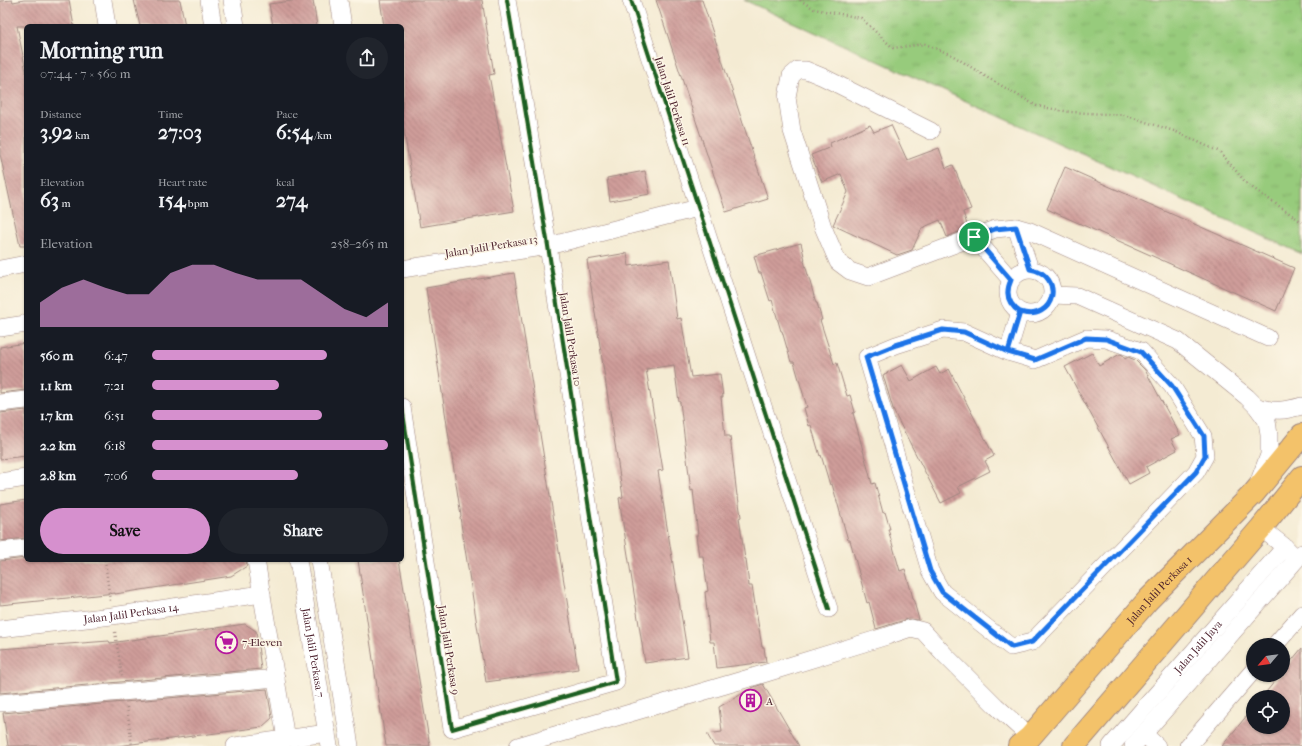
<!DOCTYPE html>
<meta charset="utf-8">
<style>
:root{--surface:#171b24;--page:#20242c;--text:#f1f3f6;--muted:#9ea1a6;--accent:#d690ce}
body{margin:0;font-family:"IM FELL French Canon",serif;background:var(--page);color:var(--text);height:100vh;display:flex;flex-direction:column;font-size:15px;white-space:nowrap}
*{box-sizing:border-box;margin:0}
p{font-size:13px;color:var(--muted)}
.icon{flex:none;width:22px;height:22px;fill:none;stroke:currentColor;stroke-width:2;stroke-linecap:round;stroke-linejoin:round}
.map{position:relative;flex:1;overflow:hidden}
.side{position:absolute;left:24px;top:24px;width:380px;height:538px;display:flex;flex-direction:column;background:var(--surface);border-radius:6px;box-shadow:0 1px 3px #0004}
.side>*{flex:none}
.needle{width:26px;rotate:241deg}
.fabs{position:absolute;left:1246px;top:638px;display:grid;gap:8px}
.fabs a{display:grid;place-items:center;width:44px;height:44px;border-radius:50%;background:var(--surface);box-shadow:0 1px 3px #0004;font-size:20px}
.pin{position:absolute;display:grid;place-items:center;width:34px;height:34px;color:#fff;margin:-17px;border:2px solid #fff;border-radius:50%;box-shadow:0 1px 4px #0007}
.round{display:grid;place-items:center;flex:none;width:42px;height:42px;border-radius:21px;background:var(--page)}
.head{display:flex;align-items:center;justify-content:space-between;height:68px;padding:0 16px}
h1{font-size:22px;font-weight:800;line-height:30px}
.figures{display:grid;grid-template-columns:repeat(3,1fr);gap:6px;height:68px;padding:4px 16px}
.figures div{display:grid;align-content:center}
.figures b{font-size:20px;font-weight:800}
.figures small{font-size:11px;font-weight:400}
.figures p{font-size:11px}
.chart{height:112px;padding:8px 16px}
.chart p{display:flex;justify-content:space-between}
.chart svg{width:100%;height:72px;margin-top:4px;fill:var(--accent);opacity:.7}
.button{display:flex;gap:8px;margin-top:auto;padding:8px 16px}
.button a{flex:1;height:46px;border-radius:24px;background:var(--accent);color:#111;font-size:16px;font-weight:800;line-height:46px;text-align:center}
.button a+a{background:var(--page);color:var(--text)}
ul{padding:0 16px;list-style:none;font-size:13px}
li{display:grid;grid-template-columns:64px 48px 1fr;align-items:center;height:30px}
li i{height:10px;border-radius:5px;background:var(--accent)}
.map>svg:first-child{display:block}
</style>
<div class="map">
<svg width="1302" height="746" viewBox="0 0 1302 746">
<defs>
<pattern id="grass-tufts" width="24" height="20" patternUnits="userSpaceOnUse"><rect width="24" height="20" fill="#97cb7c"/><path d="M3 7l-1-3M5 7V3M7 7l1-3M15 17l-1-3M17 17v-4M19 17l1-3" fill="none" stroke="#84ae6b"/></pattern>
<pattern id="building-back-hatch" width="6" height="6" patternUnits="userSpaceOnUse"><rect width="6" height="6" fill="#cf9d9a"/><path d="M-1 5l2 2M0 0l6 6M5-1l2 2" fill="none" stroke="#aa7f7e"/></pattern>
</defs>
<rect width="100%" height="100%" fill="#fcf5e5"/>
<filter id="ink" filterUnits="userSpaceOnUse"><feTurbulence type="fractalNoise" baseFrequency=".025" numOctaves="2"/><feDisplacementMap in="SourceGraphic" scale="8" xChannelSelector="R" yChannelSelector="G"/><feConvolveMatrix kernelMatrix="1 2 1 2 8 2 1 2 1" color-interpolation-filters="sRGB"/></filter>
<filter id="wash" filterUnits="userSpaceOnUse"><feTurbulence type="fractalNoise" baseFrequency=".012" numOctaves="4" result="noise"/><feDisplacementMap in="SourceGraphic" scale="16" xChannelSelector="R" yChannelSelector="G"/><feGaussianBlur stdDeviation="0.9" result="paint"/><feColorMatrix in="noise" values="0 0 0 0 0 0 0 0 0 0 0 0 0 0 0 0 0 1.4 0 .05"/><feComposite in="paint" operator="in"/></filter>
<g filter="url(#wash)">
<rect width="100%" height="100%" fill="#f4ebd3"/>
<path fill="url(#grass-tufts)" stroke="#707554" d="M744,0H1302V254Z"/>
<g id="blocks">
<path fill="url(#building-back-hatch)" d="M12,0L13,2L24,0H69L74,26H17L26,71V246H20L0,154V1Z
M134,0H180L185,26H140Z
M299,0H313L317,26H273L269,4Z
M380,0H482L494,74L489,75L514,211L420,227L402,119V26H384Z
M656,0H702L768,199L726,212Z
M870,125L874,132L891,125L907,160L939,148L946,168L953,165L971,209L963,212L968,228L947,237L940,220L922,228L912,250L897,255L833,225L848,192L841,174L822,182L811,155L831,147L830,143Z
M1065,167L1294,268L1276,311L1047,209Z
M645,171L650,194L610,201L607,178Z
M801,243L805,260L804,261L816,303H817L822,320H820L834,364L837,363L847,396L850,395L855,412L853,413L872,484L875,483L883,513L885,512L890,529H888L900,571L905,569L919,620L908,619L876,629L869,602L867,603L850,540H848L832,484L830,485L821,455L820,456L811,425L809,426L804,408L807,407L794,362H791L782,331H781L772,300L770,301L761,273H759L754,256Z
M627,253L629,266L669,260L677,319L681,318L691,377L720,374L723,397H721L725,436H730L737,496H738L741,517L739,518L745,559H746L749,586H752L762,647H764L766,662L717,668L714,642H710L705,592L708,591L703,556H699L696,535H698L693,490L691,491L680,402H679L674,365L646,369L663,470L658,471L688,657L645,663L619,498L623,497L587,260Z
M514,273L578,669L486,682L460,517L461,516L426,288Z
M26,343V390L0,393V347Z
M1092,353L1099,366L1120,354L1123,355L1125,359L1128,357L1135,360L1145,370L1180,435L1171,439L1177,450L1146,467L1149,473L1129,484L1065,367Z
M902,365L911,381L936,367L940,374L949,369L994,456L985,461L990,471L958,487L961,493L941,503L894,412L883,375Z
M26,410V456L0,459V413Z
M26,500V538L0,541V504Z
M26,558V562L43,560H246L247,566L231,576L115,594V593L0,605V561Z
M358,560H399L430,746H386Z
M245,624L256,631L261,669L0,693V649L109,641L110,643Z
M1302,648V746H1222L1253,708V727H1283V697H1262L1280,675H1283V671Z
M763,684L799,746H714L707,734L722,732L719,707L754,687Z
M267,689L272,718L262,727L117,746H8L3,713Z"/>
</g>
</g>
<g filter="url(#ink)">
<use href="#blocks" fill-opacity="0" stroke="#9f857f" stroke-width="1"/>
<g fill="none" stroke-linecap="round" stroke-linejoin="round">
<defs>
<g id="minor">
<path d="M103,0L107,26"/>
<path d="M209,0L213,26"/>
<path d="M232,0L236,26"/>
<path d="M339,0L343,26"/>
<path d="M631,0L829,609"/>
<path d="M931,131L823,77L806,70H798L791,76L787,97L792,131L823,227L838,262L850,271L868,277L995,229L1016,227L1030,231L1268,338"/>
<path d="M1016,227L1030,269"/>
<path d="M974,237L1011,280"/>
<path d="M0,269L26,264"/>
<path d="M402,269L548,246L698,208"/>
<circle cx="1030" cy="292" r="22"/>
<path d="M1052,295L1077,296L1178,341L1247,397L1257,407L1267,421L1269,435V455L1259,481"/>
<path d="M0,328L26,324"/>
<path d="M943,330L964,332L1008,352L1035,360L1086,338L1106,339L1141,351L1172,386L1203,436L1205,456L1196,472L1032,642L1011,647L942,592L930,571L867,357L896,345Z"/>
<path d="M1008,352L1020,312"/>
<path d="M0,403L26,400"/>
<path d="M402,407L452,729L616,682L548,246L507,0"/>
<path d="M1257,407C1275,412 1284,411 1302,406"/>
<path d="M0,482L26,478"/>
<path d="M1261,528L1285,547L1293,555"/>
<path d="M0,551L26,548"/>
<path d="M256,560L286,739"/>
<path id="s1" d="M298,560L329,746"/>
<path d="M319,560L350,746"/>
<path id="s2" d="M0,629L112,616L262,594"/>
<path d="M1275,645L1302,614"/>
<path d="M0,703L276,678"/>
<path d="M1144,734L1157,746"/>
<path d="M235,746L327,733"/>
<path d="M518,746L763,674L887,636L911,628L923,631L945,655L996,706L1030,737"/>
<path id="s3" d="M1111,746L1285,547"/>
<path d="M1133,746L1302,553"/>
<path d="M1188,746L1253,671"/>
</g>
<g id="major">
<path id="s4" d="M1019,746L1030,737L1148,600L1254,493L1302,435"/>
<path d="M1074,746L1261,528L1302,477"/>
</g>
</defs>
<use href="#minor" stroke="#9f857f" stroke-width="18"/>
<use href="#major" stroke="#9f857f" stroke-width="24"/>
<path stroke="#9f857f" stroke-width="2.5" stroke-dasharray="1 3" stroke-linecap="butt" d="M800,0L814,9L861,18L893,48L925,44L952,55L988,78L1037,106L1070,112L1124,115L1174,131L1220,152L1247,184L1302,222
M105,560L110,601
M115,632L122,676
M127,707L132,746"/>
<use href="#minor" stroke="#fff" stroke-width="17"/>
<use href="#major" stroke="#f3c26a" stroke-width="22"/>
<defs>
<path id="cycleway" d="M631,0L829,609
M402,407L452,729L616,682L548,246L507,0"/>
</defs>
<use href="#cycleway" stroke="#fcf5e5" stroke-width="6"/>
<use href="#cycleway" stroke="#1b5e20" stroke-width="4"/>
</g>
</g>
<g fill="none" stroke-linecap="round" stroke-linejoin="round" filter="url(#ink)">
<defs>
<path id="route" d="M974,237L1011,280C1005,293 1008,304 1020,312L1008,352L964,332L943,330L896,345L866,357L930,571L942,592L1012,647L1032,642L1196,472L1205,456L1204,436L1172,386L1141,352L1106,339L1086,338L1035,360L1008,352L1020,312C1055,323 1066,275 1030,269L1016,227L995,229L974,237"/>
</defs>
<use href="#route" stroke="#fff" stroke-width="8"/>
<use href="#route" stroke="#1a73e8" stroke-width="5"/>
</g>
<defs>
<symbol id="supermarket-ring" viewBox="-11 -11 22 22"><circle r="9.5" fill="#fcf5e5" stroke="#b5179e" stroke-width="1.5"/><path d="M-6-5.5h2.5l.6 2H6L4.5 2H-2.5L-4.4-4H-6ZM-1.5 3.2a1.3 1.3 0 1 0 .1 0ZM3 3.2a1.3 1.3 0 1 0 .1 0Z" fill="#b5179e"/></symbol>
<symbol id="building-ring" viewBox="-11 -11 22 22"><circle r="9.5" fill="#fcf5e5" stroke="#b5179e" stroke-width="1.5"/><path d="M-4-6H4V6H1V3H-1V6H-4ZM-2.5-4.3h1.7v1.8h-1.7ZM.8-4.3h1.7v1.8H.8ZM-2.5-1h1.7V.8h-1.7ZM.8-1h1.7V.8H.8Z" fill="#b5179e"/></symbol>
</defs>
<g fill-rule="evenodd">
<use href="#supermarket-ring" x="214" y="630" width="25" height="25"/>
<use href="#building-ring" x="738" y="688" width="25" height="25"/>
</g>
<g text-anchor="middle" stroke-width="3" stroke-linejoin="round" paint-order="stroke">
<g font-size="11" fill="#4a1f2b" stroke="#fcf5e5">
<text transform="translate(673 101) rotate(72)" y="4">Jalan Jalil Perkasa 11</text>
<text transform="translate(491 246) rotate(-9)" y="4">Jalan Jalil Perkasa 13</text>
<text transform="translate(571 339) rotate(81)" y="4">Jalan Jalil Perkasa 10</text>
<text dy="4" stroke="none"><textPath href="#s4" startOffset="210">Jalan Jalil Perkasa 1</textPath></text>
<text dy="4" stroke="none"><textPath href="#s2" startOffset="132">Jalan Jalil Perkasa 14</textPath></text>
<text dy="4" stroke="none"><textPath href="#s3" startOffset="132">Jalan Jalil Jaya</textPath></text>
<text transform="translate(449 650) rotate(81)" y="4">Jalan Jalil Perkasa 9</text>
<text dy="4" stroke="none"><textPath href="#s1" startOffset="94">Jalan Jalil Perkasa 7</textPath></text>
</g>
<g font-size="11" fill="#4a1f2b" stroke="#fcf5e5" text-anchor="start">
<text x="242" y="646">7-Eleven</text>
<text x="766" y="705">A</text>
</g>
</g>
</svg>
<div class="fabs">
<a><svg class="needle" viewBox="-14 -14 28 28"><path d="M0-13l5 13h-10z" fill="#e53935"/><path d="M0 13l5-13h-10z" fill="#9ea1a6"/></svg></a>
<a><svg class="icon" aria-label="locate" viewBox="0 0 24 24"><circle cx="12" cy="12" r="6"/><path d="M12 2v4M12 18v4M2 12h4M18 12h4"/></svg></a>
</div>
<div class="pin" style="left:974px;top:237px;background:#1e9e55"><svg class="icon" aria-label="arrive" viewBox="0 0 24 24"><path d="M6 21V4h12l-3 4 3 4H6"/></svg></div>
<section class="side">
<div class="head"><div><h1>Morning run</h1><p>07:44 · 7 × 560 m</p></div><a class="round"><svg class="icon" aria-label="share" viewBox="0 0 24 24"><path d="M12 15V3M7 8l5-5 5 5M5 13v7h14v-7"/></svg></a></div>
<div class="figures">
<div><p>Distance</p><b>3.92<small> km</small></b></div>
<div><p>Time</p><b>27:03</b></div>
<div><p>Pace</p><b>6:54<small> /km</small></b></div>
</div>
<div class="figures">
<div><p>Elevation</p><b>63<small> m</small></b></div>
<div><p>Heart rate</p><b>154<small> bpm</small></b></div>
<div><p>kcal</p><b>274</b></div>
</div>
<div class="chart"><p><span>Elevation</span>258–265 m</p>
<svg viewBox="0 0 160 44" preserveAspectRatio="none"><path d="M0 44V29L10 20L20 15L30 20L40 24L50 24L60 11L70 6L80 6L90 11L100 15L110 15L120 15L130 24L140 33L150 38L160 29V44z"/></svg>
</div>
<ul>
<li><b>560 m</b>6:47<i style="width:74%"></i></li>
<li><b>1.1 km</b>7:21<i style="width:54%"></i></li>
<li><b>1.7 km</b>6:51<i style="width:72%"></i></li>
<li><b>2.2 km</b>6:18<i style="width:100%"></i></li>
<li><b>2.8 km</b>7:06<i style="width:62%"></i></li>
</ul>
<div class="button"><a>Save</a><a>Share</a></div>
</section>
</div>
